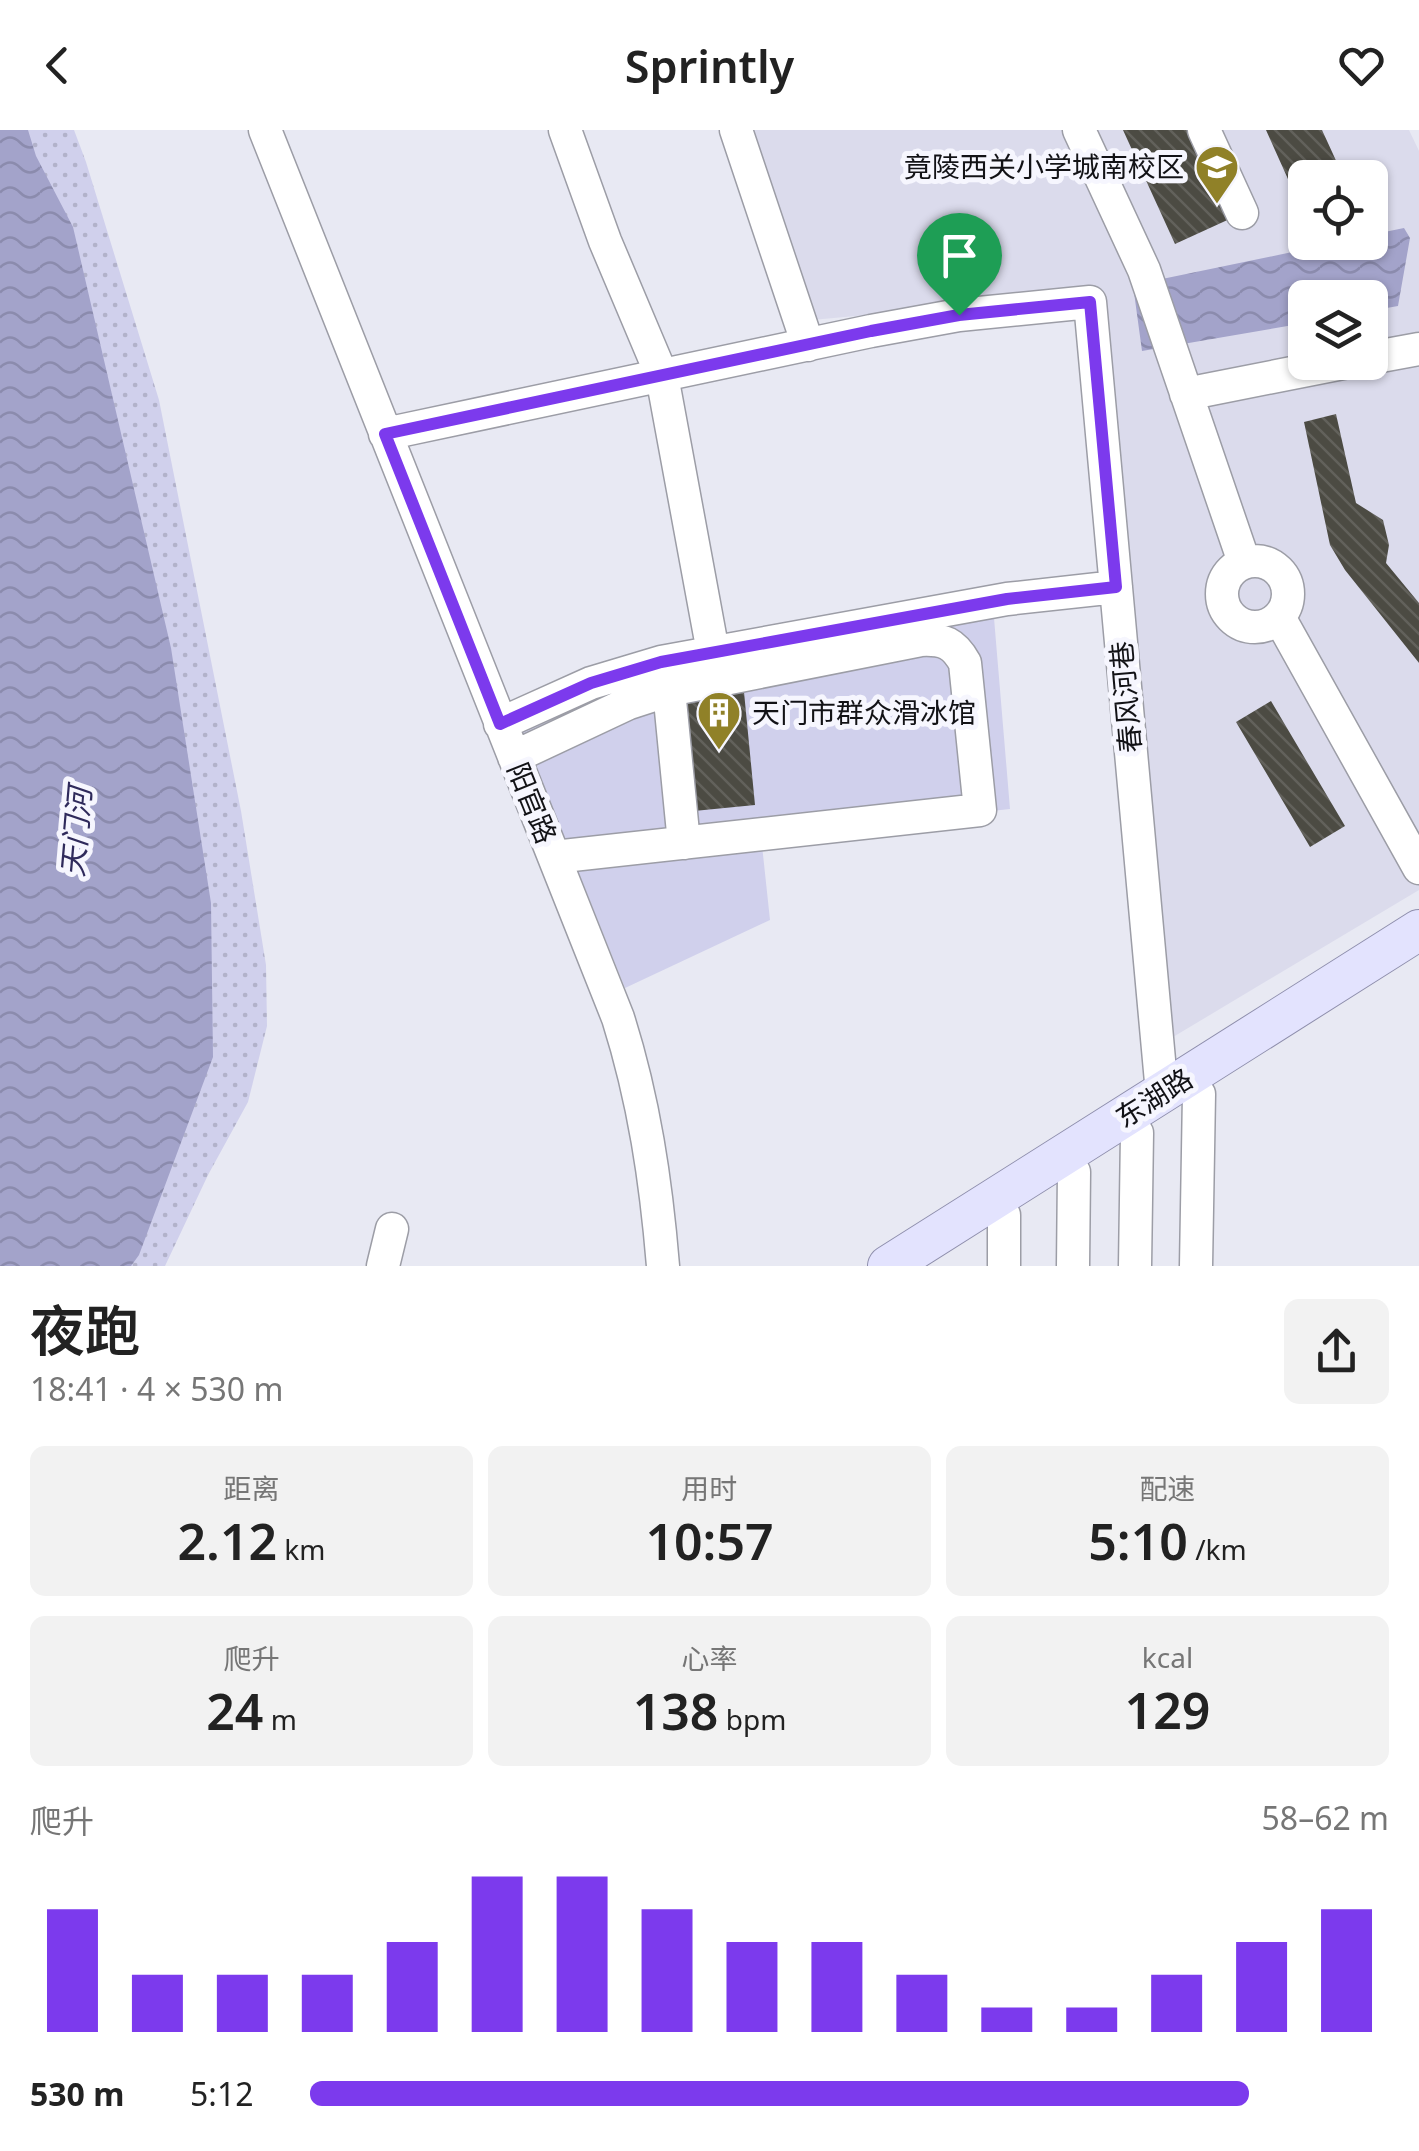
<!DOCTYPE html>
<html lang="zh">
<meta charset="utf-8">
<style>
:root{--surface:#fff;--page:#f2f2f2;--text:#222;--muted:#767676;--accent:#7c3aed}
body{margin:0;font-family:"Noto Sans","Noto Sans SC",sans-serif;background:var(--page);color:var(--text);height:100vh;display:flex;flex-direction:column;font-size:38px;white-space:nowrap}
*{box-sizing:border-box;margin:0}
p{font-size:32px;color:var(--muted)}
.icon{flex:none;width:55px;height:55px;fill:none;stroke:currentColor;stroke-width:2;stroke-linecap:round;stroke-linejoin:round}
.map{position:relative;height:1136px;overflow:hidden}
.sheet{display:flex;flex-direction:column;background:var(--surface);flex:1}
.sheet>*{flex:none}
.buttons{position:absolute;left:1288px;top:30px;display:grid;gap:20px}
.buttons a{display:grid;place-items:center;width:100px;height:100px;border-radius:15px;background:var(--surface);box-shadow:0 2px 8px #0004;font-size:50px}
.pin{position:absolute;display:grid;place-items:center;width:85px;height:85px;color:#fff;margin:-102px -42px;border-radius:50% 50% 50% 0;rotate:-45deg;box-shadow:0 0 10px #0007}
.pin .icon{rotate:45deg}
.round{display:grid;place-items:center;flex:none;width:105px;height:105px;border-radius:15px;background:var(--page)}
.summary{display:flex;align-items:center;justify-content:space-between;height:170px;padding:0 30px}
h1{font-size:55px;font-weight:600;line-height:75px}
.figures{display:grid;grid-template-columns:repeat(3,1fr);gap:15px;height:170px;padding:10px 30px}
.figures div{display:grid;align-content:center;border-radius:15px;background:var(--page);text-align:center}
.figures b{font-size:50px;font-weight:600}
.figures small{font-size:28px;font-weight:400}
.figures p{font-size:28px}
.chart{height:280px;padding:20px 30px}
.chart p{display:flex;justify-content:space-between}
.chart svg{width:100%;height:180px;margin-top:10px;stroke:var(--accent);stroke-width:6}
ul{padding:0 30px;list-style:none;font-size:32px}
li{display:grid;grid-template-columns:160px 120px 1fr;align-items:center;height:75px}
li i{height:25px;border-radius:12px;background:var(--accent)}
header{display:flex;justify-content:space-between;align-items:center;height:130px;padding:0 30px;background:var(--surface);font-size:45px;font-weight:600}
.map>svg:first-child{display:block}
</style>
<header><svg class="icon" aria-label="back" viewBox="0 0 24 24"><path d="M15 5l-7 7 7 7"/></svg>Sprintly<svg class="icon" aria-label="heart" viewBox="0 0 24 24"><path d="M12 20l-8-8c-3-5 5-10 8-4 3-6 11-1 8 4z"/></svg></header>
<div class="map">
<svg width="1419" height="1136" viewBox="0 0 1419 1136">
<defs>
<pattern id="park-dots" width="8" height="8" patternUnits="userSpaceOnUse" patternTransform="scale(2.5)"><rect width="8" height="8" fill="#d0d0ec"/><path d="M2 2h.1M6 6h.1" fill="none" stroke="#b2b2ca" stroke-width="1.8" stroke-linecap="round"/></pattern>
<pattern id="water-waves" width="16" height="10" patternUnits="userSpaceOnUse" patternTransform="scale(2.5)"><rect width="16" height="10" fill="#a3a3ca"/><path d="M0 5q4-4 8 0t8 0" fill="none" stroke="#8b8bad"/></pattern>
<pattern id="building-back-hatch" width="6" height="6" patternUnits="userSpaceOnUse" patternTransform="scale(2.5)"><rect width="6" height="6" fill="#4c4b43"/><path d="M-1 5l2 2M0 0l6 6M5-1l2 2" fill="none" stroke="#62615b"/></pattern>
</defs>
<rect width="100%" height="100%" fill="#e8e9f3"/>
<path fill="#dbdbec" fill-rule="evenodd" d="M748,0H1409L1419,21V760L1163,913L1093,164L812,190ZM1305,48H1370V112H1305ZM1305,168H1370V232H1305Z"/>
<path fill="url(#park-dots)" d="M0,0H74L86,32L159,270L241,681L266,835L267,896L248,972L208,1045L165,1136H0Z"/>
<path fill="#d0d0ec" d="M993,476L1010,679L761,706L770,790L625,858L518,592L590,559Z"/>
<path fill="url(#water-waves)" d="M0,0H28L36,26L73,97L171,518L211,773L213,927L139,1125L131,1136H0Z
M1404,98L1410,108L1398,176L1370,181V168H1305V193L1142,221L1133,155L1336,113L1370,112V105Z"/>
<path fill="url(#building-back-hatch)" d="M1123,0H1194L1234,87L1175,114Z
M1266,0H1322L1344,48H1305V87Z
M1336,284L1356,373L1383,390L1389,415L1386,433L1419,473V533L1345,440L1330,415L1304,292Z
M744,562L755,675L694,681L683,568Z
M1271,571L1345,696L1310,717L1236,592Z"/>
<g fill="none" stroke-linecap="round" stroke-linejoin="round">
<defs>
<path id="minor" d="M265,0L618,888C644,970 656,1051 663,1136
M565,0L605,111L662,246L713,522
M736,0L808,215
M1079,0L1144,140L1244,432
M1204,0L1242,83
M1370,228L1419,219
M1186,264L1348,232
M385,304L871,201L959,185L1090,172L1162,963
M1222 464a33 33 0 1 1 66 0a33 33 0 1 1-66 0Z
M1279,487L1419,738
M669,560L684,713
M500,594L591,553L661,532L1007,469L1116,457
M514,627L629,573L669,560L921,510C944,509 954,513 965,533L980,680L554,727
M383,1136L392,1099
M1004,1136V1085
M1073,1136L1074,1042
M1135,1136L1137,1003
M1196,1136L1199,964"/>
<path id="major" d="M888,1136L1419,800"/>
</defs>
<use href="#minor" stroke="#9c9da6" stroke-width="35"/>
<use href="#major" stroke="#8e8eac" stroke-width="42"/>
<use href="#minor" stroke="#fff" stroke-width="32"/>
<use href="#major" stroke="#e3e3fe" stroke-width="40"/>
</g>
<g fill="none" stroke-linecap="round" stroke-linejoin="round">
<defs>
<path id="route" d="M1090,172L1116,457L1007,469L661,532L591,553L500,594L385,304L871,201L959,185Z"/>
</defs>
<use href="#route" stroke="#fff" stroke-width="20"/>
<use href="#route" stroke="#7c3aed" stroke-width="12"/>
</g>
<defs>
<symbol id="school-pin" viewBox="-11 -11 22 30"><path d="M0 17L-7.5 6A9.5 9.5 0 1 1 7.5 6Z" fill="#908128" stroke="#f6f6fe"/><path d="M0-5L7-2L0 1L-7-2ZM-4 1L0 2.5L4 1V4Q0 6-4 4Z" fill="#fff"/></symbol>
<symbol id="building-pin" viewBox="-11 -11 22 30"><path d="M0 17L-7.5 6A9.5 9.5 0 1 1 7.5 6Z" fill="#908128" stroke="#f6f6fe"/><path d="M-4-6H4V6H1V3H-1V6H-4ZM-2.5-4.3h1.7v1.8h-1.7ZM.8-4.3h1.7v1.8H.8ZM-2.5-1h1.7V.8h-1.7ZM.8-1h1.7V.8H.8Z" fill="#fff"/></symbol>
</defs>
<g fill-rule="evenodd">
<use href="#school-pin" x="1192" y="12" width="50" height="68"/>
<use href="#building-pin" x="694" y="558" width="50" height="68"/>
</g>
<g text-anchor="middle" stroke-width="10" stroke-linejoin="round" paint-order="stroke">
<g font-size="28" fill="#121216" stroke="#f6f6fe" text-anchor="end">
<text x="1184" y="47">竟陵西关小学城南校区</text>
<text x="752" y="593" text-anchor="start">天门市群众滑冰馆</text>
</g>
<g font-size="28" fill="#121216" stroke="#f6f6fe">
<text transform="translate(1126 567) rotate(-95)" y="10">春风河巷</text>
<text transform="translate(532 673) rotate(68)" y="10">阳官路</text>
<text transform="translate(1154 968) rotate(-32)" y="10">东湖路</text>
</g>
<g font-size="30" font-style="italic" fill="#2f2a5b" stroke="#f6f6fe">
<text transform="translate(77 702) rotate(-85)" y="10">天门河</text>
</g>
</g>
</svg>
<div class="buttons">
<a><svg class="icon" aria-label="locate" viewBox="0 0 24 24"><circle cx="12" cy="12" r="6"/><path d="M12 2v4M12 18v4M2 12h4M18 12h4"/></svg></a>
<a><svg class="icon" aria-label="layers" viewBox="0 0 24 24"><path d="M12 4l9 5-9 5-9-5zM3 14l9 5 9-5"/></svg></a>
</div>
<div class="pin" style="left:959px;top:185px;background:#1e9e55"><svg class="icon" aria-label="arrive" viewBox="0 0 24 24"><path d="M6 21V4h12l-3 4 3 4H6"/></svg></div>
</div>
<section class="sheet">
<div class="summary"><div><h1>夜跑</h1><p>18:41 · 4 × 530 m</p></div><a class="round"><svg class="icon" aria-label="share" viewBox="0 0 24 24"><path d="M12 15V3M7 8l5-5 5 5M5 13v7h14v-7"/></svg></a></div>
<div class="figures">
<div><p>距离</p><b>2.12<small> km</small></b></div>
<div><p>用时</p><b>10:57</b></div>
<div><p>配速</p><b>5:10<small> /km</small></b></div>
</div>
<div class="figures">
<div><p>爬升</p><b>24<small> m</small></b></div>
<div><p>心率</p><b>138<small> bpm</small></b></div>
<div><p>kcal</p><b>129</b></div>
</div>
<div class="chart"><p><span>爬升</span>58–62 m</p>
<svg viewBox="0 0 160 44" preserveAspectRatio="none"><path d="M5 44V14M15 44V30M25 44V30M35 44V30M45 44V22M55 44V6M65 44V6M75 44V14M85 44V22M95 44V22M105 44V30M115 44V38M125 44V38M135 44V30M145 44V22M155 44V14"/></svg>
</div>
<ul>
<li><b>530 m</b>5:12<i style="width:87%"></i></li>
</ul>
</section>
